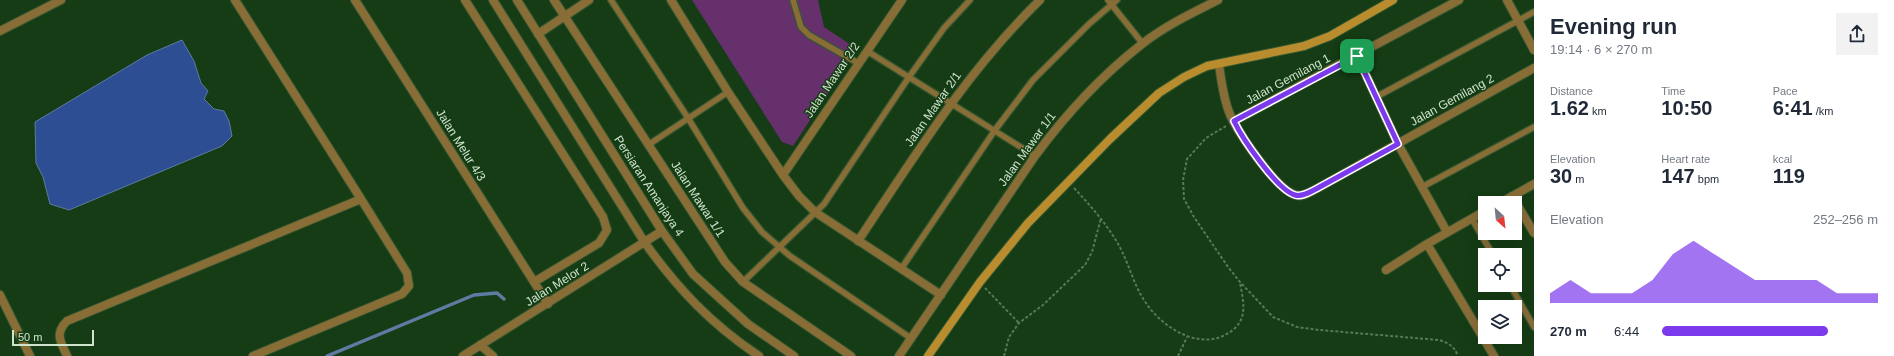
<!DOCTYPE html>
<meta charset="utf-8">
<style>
:root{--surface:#fff;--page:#f2f2f3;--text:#1f2937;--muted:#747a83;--accent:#7c3aed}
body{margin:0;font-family:Helvetica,sans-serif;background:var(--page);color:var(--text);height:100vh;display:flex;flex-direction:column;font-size:15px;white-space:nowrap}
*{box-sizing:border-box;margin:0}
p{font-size:13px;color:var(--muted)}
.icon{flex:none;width:22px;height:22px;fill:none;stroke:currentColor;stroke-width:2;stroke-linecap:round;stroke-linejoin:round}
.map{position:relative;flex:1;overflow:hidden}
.sheet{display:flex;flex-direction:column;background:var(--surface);width:360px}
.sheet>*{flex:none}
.needle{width:26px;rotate:153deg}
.controls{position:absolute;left:1478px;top:196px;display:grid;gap:8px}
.controls a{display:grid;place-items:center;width:44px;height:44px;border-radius:0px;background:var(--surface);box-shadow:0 4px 16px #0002;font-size:20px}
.scale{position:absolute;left:12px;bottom:10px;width:82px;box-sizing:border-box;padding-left:4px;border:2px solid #cee4cc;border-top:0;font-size:11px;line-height:14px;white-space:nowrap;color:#cee4cc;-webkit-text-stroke:3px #153c14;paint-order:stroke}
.pin{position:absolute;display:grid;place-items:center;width:34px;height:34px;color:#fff;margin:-17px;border-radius:8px;box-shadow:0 2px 6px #0006}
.round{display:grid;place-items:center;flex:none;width:42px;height:42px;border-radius:0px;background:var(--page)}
.head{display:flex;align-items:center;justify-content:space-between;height:68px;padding:0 16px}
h1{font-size:22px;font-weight:800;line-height:30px}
.figures{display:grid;grid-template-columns:repeat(3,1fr);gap:6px;height:68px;padding:4px 16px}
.figures div{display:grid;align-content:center}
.figures b{font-size:20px;font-weight:800}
.figures small{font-size:11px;font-weight:400}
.figures p{font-size:11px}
.chart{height:112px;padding:8px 16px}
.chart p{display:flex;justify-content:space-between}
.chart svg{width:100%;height:72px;margin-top:4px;fill:var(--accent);opacity:.7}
ul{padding:0 16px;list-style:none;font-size:13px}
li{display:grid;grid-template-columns:64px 48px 1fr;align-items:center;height:30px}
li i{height:10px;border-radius:5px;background:var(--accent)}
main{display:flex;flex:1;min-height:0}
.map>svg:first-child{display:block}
</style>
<main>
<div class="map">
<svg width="1534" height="356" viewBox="0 0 1534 356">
<rect width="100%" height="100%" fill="#153c14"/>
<path fill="#65306c" d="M692,0H818L824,27L857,49L793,146L782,142Z"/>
<path fill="#2d4e92" stroke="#5d7ba3" d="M182,40L194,61L201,83L208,91L204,99L214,109L224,111L229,121L232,136L222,146L69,210L50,204L43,177L36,163L35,122L147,55Z"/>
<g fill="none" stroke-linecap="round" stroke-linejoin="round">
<path stroke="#5d7ba3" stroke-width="3.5" d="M327,356L474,295L497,293L504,299"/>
<defs>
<path id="service" d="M611,0L688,118L743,208L762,232L790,256L912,339
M793,0L801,27L809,35L858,63
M1108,0L1143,44
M867,51L1035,156
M1376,97L1534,12
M648,145L728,92
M1422,187L1534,127
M1472,219L1493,255
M901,269L995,130L1033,80L1089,24L1117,0
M743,282L824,204L909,77L944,28L970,0
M1510,285L1534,327"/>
<path id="minor" d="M235,0L361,199
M355,0L548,304
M465,0L603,217L607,230L599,243L534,282
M554,0L725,262L743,282L851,356
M671,0L728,92L783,175L799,196L815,212L941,295
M1507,0L1534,50
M0,31L61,0
M538,34L589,0
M1357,56L1398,144L1447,232
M1219,64C1221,80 1223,96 1229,112C1236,130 1277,191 1296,195C1302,197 1310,192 1316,189L1534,68
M1234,121L1459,0
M783,175L902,0
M1512,196L1534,233
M1500,203L1534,184
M858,241C915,156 966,72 1040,0
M1427,244L1494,356
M1386,270L1427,244L1485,211
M0,295L30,356
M480,345L493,356
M67,356C61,342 54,334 67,321L361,199L407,273L409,286L402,294L253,356
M899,356L1035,156C1066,114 1101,76 1142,44C1165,26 1192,13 1218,0"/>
<path id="tertiary" d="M493,0L645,243C678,289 711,324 759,356
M517,0L662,231L693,274L748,324L794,356
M463,356L662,231"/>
<path id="secondary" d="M928,356L980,282L1028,223L1110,139L1159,93L1184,77L1207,66L1304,46L1330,36L1393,0"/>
</defs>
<use href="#service" stroke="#335731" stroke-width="8"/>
<use href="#minor" stroke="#335731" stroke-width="10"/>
<use href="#tertiary" stroke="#335731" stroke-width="10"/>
<use href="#secondary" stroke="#335731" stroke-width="10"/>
<path stroke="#587956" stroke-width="2" stroke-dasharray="3 2" stroke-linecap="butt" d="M1226,126L1206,138L1187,159L1183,180L1184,199L1194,217L1228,267L1240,282L1273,317L1297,327L1319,330L1439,340C1449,343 1454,346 1458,356
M1074,188C1090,205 1105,222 1117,242C1129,262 1133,285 1146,303C1164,330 1205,354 1234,329C1248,317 1243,299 1240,283
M985,288L1019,323
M1004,356L1009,337L1019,323L1043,305L1085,265L1092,252L1101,218
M1178,356L1187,337"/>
<use href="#service" stroke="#886d37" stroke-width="5.5"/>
<use href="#minor" stroke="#886d37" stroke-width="8"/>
<use href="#tertiary" stroke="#886d37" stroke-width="8"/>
<use href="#secondary" stroke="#b98d2d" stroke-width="8"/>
</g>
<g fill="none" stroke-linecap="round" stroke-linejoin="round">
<defs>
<path id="route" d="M1357,56L1398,144L1316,189C1310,192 1302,197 1295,195C1277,190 1242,138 1234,121Z"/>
</defs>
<use href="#route" stroke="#fff" stroke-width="8"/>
<use href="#route" stroke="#7c3aed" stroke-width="5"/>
</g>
<g text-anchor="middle" stroke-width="3" stroke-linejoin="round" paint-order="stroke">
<g font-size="12" fill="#cee4cc" stroke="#153c14">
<text transform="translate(1288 79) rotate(-28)" y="4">Jalan Gemilang 1</text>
<text transform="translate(832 80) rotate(-56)" y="4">Jalan Mawar 2/2</text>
<text transform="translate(1452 100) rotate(-29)" y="4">Jalan Gemilang 2</text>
<text transform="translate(933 109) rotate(-55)" y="4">Jalan Mawar 2/1</text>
<text transform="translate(461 145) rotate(58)" y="4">Jalan Melur 4/3</text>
<text transform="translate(1027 149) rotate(-54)" y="4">Jalan Mawar 1/1</text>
<text transform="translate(649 186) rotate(57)" y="4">Persiaran Amanjaya 4</text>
<text transform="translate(698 199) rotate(57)" y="4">Jalan Mawar 1/1</text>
<text transform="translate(557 284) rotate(-32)" y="4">Jalan Melor 2</text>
</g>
</g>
</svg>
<div class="controls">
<a><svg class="needle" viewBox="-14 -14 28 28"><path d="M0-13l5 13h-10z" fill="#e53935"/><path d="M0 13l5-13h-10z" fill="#747a83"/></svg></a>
<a><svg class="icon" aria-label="locate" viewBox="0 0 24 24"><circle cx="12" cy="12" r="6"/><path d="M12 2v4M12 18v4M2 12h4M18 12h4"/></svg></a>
<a><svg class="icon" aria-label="layers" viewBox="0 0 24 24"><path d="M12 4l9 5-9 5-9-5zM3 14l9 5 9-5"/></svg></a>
</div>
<div class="scale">50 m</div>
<div class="pin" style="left:1357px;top:56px;background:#1e9e55"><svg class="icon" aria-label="arrive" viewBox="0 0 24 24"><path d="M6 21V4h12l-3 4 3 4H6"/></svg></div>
</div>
<section class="sheet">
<div class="head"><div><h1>Evening run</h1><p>19:14 · 6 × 270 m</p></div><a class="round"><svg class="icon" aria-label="share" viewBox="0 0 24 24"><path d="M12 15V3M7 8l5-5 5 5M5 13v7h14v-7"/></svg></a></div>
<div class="figures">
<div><p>Distance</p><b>1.62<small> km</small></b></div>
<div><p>Time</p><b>10:50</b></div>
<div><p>Pace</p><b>6:41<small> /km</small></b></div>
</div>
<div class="figures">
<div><p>Elevation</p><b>30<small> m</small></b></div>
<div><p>Heart rate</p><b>147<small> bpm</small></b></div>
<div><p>kcal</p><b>119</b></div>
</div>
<div class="chart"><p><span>Elevation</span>252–256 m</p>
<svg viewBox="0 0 160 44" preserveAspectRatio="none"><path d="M0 44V38L10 30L20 38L30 38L40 38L50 30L60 14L70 6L80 14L90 22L100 30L110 30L120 30L130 30L140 38L150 38L160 38V44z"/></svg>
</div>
<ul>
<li><b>270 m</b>6:44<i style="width:77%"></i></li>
</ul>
</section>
</main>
